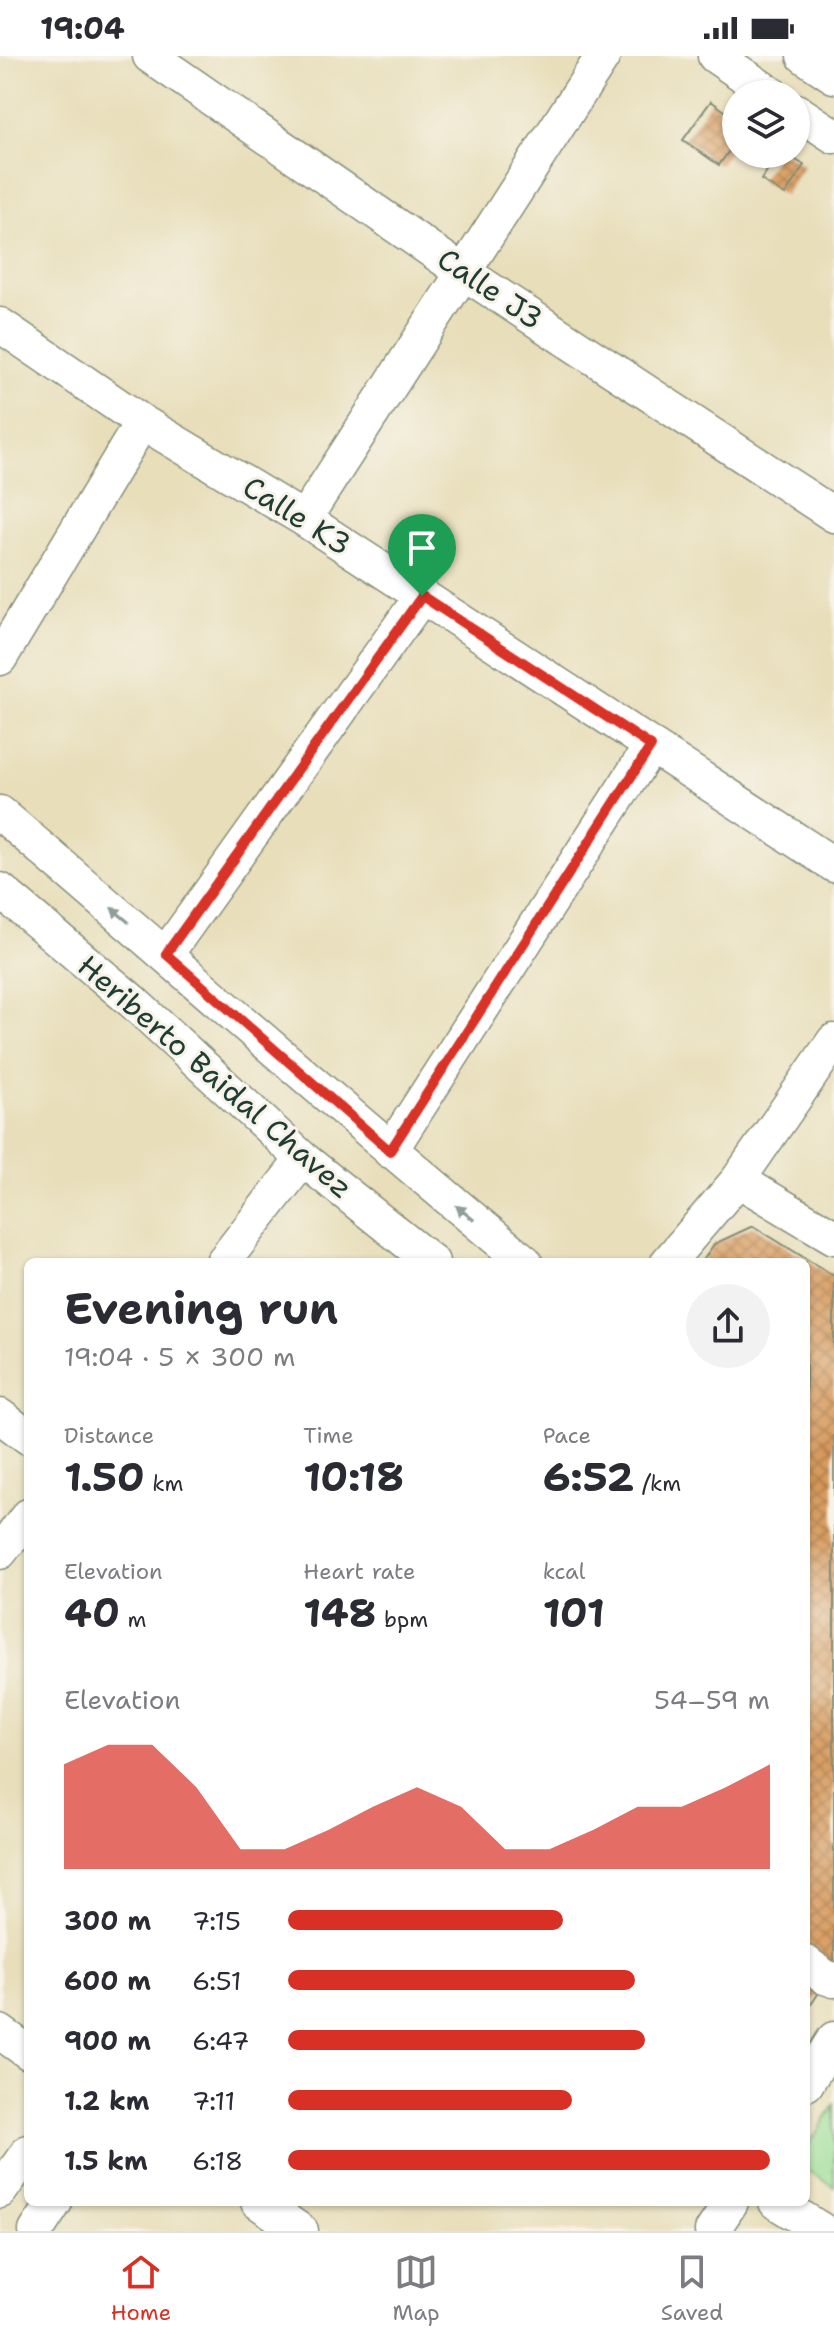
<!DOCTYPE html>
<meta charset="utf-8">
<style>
:root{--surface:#fff;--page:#f2f2f3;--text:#2b2b33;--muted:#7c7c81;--line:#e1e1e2;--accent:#d93025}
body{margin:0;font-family:"Shantell Sans",sans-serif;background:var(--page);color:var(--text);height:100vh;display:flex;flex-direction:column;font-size:30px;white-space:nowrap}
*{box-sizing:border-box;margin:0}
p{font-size:26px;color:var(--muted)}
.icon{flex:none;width:44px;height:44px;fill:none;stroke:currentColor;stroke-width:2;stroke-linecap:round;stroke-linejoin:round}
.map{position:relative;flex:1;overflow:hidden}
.details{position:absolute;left:24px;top:1202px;width:786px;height:948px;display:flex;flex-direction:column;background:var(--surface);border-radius:12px;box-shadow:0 2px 6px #0004}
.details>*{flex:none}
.fabs{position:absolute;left:722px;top:24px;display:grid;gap:16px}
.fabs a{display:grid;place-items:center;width:88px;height:88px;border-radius:50%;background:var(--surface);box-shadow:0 2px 6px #0004;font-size:40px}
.pin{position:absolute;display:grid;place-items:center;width:68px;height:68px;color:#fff;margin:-82px -34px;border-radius:50% 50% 50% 0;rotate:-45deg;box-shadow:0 0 8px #0007}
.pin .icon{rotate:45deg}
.round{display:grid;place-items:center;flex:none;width:84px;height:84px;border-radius:42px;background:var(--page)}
.head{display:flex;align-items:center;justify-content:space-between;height:136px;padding:0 40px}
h1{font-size:44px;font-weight:700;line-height:60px}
.figures{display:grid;grid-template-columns:repeat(3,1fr);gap:12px;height:136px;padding:8px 40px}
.figures div{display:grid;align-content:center}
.figures b{font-size:40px;font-weight:700}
.figures small{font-size:22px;font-weight:400}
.figures p{font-size:22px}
.chart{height:224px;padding:16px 40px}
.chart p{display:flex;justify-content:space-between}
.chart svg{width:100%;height:144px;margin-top:8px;fill:var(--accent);opacity:.7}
ul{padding:0 40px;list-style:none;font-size:26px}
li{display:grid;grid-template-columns:128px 96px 1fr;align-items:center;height:60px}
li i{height:20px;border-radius:10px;background:var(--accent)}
.status{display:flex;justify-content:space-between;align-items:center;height:56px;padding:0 40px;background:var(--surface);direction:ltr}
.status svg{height:22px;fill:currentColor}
.tabs{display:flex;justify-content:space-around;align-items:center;height:112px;border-top:2px solid var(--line);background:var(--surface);font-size:22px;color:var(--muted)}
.tabs a{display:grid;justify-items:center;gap:4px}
.tabs .selected{color:var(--accent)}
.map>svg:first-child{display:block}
</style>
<div class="status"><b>19:04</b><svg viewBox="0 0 49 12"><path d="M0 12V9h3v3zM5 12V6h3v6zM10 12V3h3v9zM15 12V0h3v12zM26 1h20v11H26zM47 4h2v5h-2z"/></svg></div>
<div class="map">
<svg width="834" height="2175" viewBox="0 0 834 2175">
<defs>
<pattern id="building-cross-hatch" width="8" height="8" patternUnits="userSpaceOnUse" patternTransform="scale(2)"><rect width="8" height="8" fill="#d79759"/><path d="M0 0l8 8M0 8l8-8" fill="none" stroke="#ae7c4a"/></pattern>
</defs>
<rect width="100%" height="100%" fill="#f7f3e8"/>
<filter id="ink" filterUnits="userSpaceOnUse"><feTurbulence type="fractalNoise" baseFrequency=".0125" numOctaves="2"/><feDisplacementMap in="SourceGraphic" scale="16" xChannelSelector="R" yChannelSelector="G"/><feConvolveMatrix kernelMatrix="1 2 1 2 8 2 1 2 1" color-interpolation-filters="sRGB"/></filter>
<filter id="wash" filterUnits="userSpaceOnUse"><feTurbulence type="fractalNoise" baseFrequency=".006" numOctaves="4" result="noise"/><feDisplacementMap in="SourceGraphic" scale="32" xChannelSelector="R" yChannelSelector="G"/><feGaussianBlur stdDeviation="1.8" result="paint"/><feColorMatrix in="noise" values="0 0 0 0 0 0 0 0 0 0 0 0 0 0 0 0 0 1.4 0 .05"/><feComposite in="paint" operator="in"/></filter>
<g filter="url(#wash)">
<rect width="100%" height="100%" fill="#e8deba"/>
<path fill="#9bde96" stroke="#5d8e65" stroke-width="2" d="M834,2049V2131L806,2113V2093Z"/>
<g id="blocks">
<path fill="url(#building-cross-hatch)" d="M711,45L736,63V85L719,109L683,84Z
M778,98H786L804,109L785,139L761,124Z
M753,1170L834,1220V1914L806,1956V1206H702L714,1188Z"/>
</g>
</g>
<g filter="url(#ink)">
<use href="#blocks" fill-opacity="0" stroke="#848e77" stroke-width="2"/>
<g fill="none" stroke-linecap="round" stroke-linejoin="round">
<defs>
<path id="minor" d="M150,0L463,216L834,459
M715,0L771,38
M804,0L834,20
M796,55L834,80
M0,269L142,366L304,463L834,809
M304,463L603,0
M0,602L142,366
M0,757C175,906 347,1060 525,1206
M0,834L132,945L303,1103L432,1206
M166,898L422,540
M390,1095L651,690
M738,1124L834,1181
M223,1206L303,1103
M668,1206L738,1124L834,985
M0,1360L28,1381
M0,1496L28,1460
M806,1907L825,1921L834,1924
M0,1976L28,1996
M806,2028L834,1983
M0,2135L28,2096
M258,2146L301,2175
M776,2146L823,2175
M36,2175L55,2146
M712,2175L731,2146"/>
</defs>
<use href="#minor" stroke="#848e77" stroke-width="37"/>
<use href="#minor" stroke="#fff" stroke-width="34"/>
</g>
<defs><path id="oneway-solid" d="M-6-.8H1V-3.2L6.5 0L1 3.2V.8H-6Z" transform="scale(2)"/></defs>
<g fill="#8f9e9a">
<use href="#oneway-solid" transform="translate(120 859) rotate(-140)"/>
<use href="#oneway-solid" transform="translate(465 1157) rotate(-141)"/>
</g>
</g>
<g fill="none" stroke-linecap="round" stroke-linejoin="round" filter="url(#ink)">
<defs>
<path id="route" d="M422,540L651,690L390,1095L166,898Z"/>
</defs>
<use href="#route" stroke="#fff" stroke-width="16"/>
<use href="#route" stroke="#d93025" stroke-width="10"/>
</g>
<g text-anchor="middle" stroke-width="6" stroke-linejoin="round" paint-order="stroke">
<g font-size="30" fill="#1f3d34" stroke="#f7f3e8">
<text transform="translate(490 233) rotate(34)" y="10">Calle J3</text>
<text transform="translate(297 460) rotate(32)" y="10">Calle K3</text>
<text transform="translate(215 1021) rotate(41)" y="10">Heriberto Baidal Chavez</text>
</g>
</g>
</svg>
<div class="fabs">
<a><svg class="icon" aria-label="layers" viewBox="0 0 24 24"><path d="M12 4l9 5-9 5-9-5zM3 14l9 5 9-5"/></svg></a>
</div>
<div class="pin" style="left:422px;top:540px;background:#1e9e55"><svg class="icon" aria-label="arrive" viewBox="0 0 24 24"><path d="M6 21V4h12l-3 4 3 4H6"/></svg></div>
<section class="details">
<div class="head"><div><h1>Evening run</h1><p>19:04 · 5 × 300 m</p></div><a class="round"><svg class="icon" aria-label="share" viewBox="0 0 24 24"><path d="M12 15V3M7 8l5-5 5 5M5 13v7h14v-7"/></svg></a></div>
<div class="figures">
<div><p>Distance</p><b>1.50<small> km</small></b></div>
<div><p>Time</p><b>10:18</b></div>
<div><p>Pace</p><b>6:52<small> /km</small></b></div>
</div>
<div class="figures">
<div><p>Elevation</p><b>40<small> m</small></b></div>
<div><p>Heart rate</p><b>148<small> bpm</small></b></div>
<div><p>kcal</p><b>101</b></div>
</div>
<div class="chart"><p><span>Elevation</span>54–59 m</p>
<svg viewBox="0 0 160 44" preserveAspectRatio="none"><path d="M0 44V12L10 6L20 6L30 19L40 38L50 38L60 32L70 25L80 19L90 25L100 38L110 38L120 32L130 25L140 25L150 19L160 12V44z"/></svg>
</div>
<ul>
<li><b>300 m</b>7:15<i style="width:57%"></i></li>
<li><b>600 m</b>6:51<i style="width:72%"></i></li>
<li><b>900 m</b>6:47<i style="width:74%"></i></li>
<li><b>1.2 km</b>7:11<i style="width:59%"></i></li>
<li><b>1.5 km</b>6:18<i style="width:100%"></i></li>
</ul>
</section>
</div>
<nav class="tabs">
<a class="selected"><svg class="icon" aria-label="home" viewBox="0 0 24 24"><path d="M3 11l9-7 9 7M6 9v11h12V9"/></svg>Home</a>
<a><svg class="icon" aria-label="map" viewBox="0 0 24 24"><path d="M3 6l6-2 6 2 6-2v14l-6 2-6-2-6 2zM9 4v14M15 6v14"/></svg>Map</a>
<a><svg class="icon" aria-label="saved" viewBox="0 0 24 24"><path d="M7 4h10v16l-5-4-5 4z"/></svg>Saved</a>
</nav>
